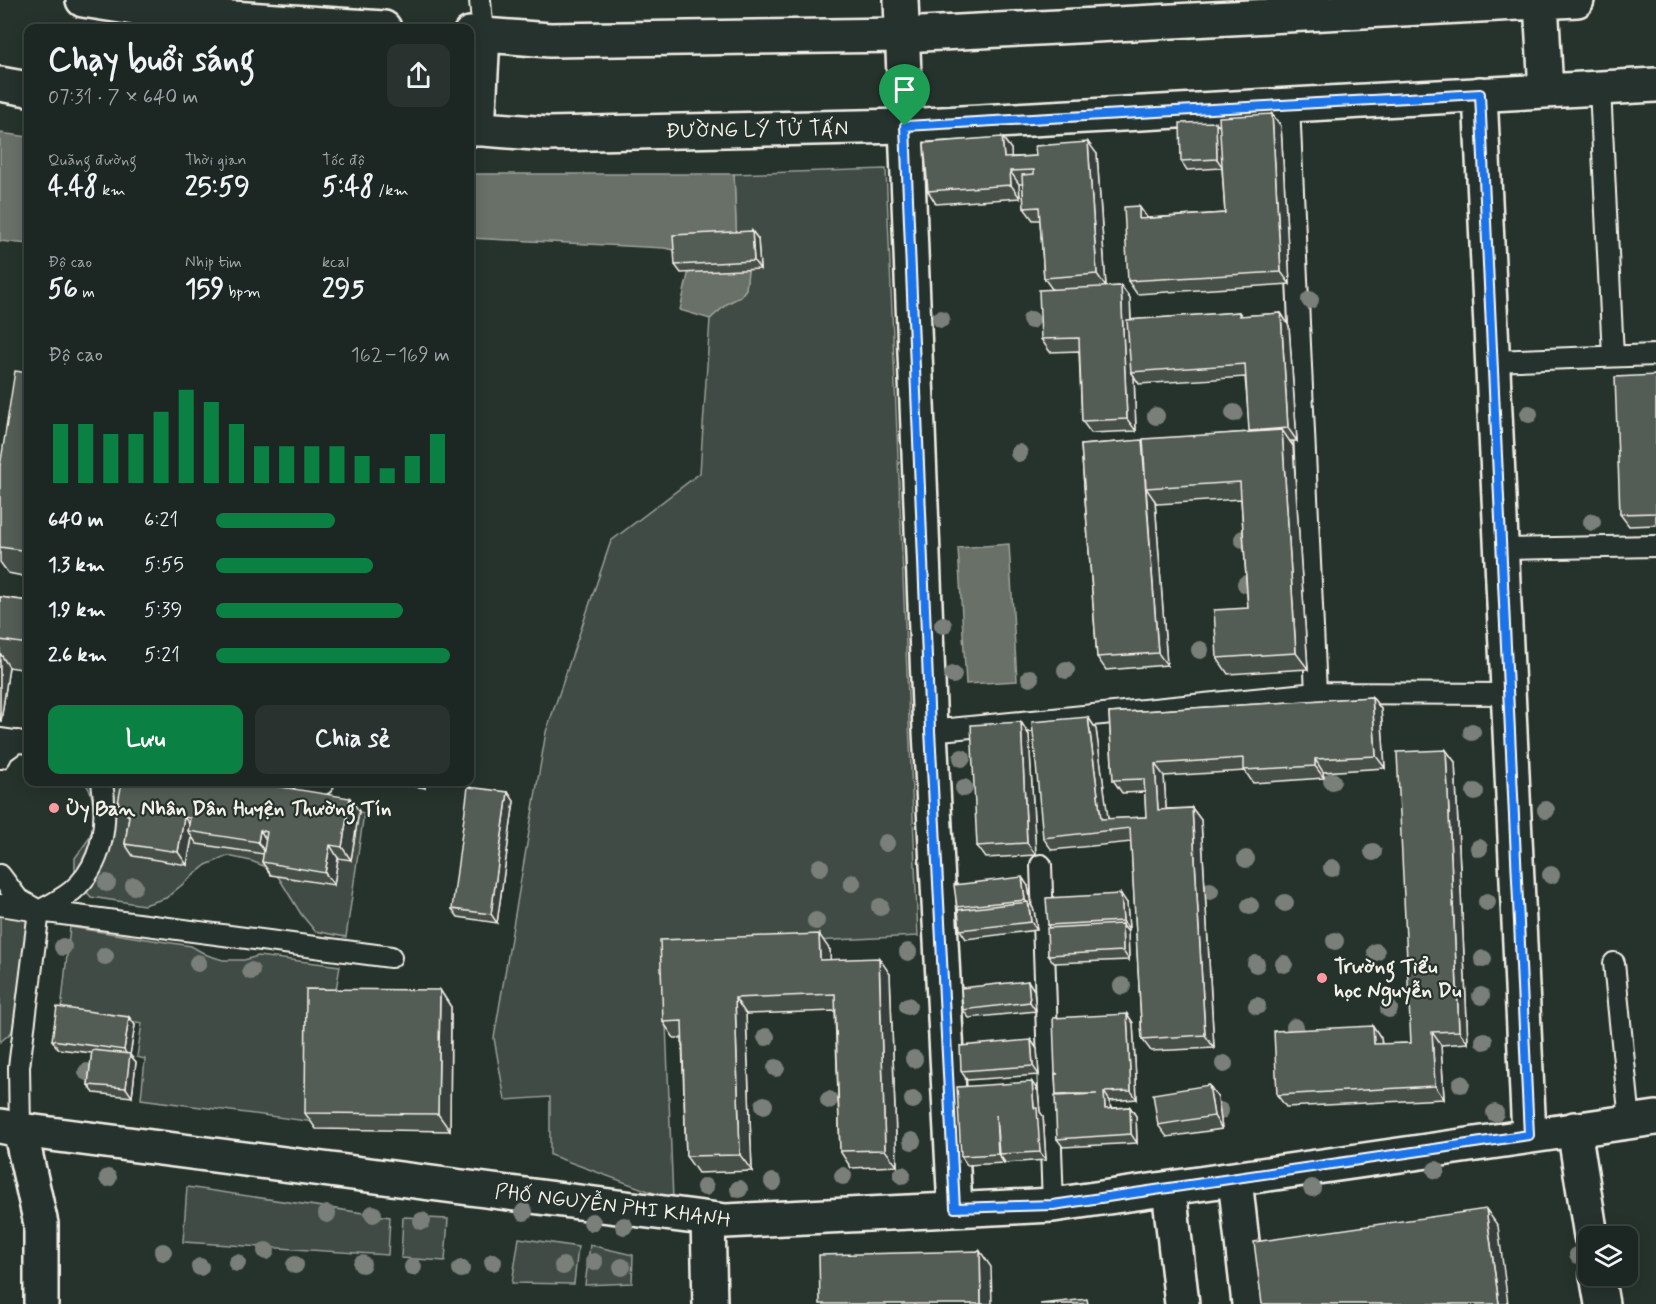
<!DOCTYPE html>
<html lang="vi">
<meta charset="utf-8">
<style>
:root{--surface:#1c2622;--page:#29322f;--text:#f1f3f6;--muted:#a0a5a5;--line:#3a4340;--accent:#0b8043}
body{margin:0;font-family:Mynerve,sans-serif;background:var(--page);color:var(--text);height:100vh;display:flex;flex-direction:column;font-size:22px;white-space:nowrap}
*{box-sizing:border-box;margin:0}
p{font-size:20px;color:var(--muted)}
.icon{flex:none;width:33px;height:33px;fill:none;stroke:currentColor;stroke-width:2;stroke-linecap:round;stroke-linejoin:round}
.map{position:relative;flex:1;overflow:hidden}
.sheet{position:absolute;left:24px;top:24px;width:450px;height:762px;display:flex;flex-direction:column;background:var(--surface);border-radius:12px;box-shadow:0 3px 15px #0003,0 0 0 2px var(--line)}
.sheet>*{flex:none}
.fabs{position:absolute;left:1578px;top:1226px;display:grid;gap:12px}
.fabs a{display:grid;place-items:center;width:60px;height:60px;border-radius:12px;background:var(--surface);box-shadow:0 3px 15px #0003,0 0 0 2px var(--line);font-size:30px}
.pin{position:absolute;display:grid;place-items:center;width:51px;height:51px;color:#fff;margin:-62px -26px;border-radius:50% 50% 50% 0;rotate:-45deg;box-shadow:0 0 6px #0007}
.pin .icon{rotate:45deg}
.round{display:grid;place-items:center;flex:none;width:63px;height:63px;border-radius:12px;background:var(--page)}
.headline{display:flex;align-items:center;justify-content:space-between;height:102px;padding:0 24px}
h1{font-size:33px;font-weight:800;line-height:45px}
.figures{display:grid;grid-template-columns:repeat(3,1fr);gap:9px;height:102px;padding:6px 24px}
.figures div{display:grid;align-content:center}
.figures b{font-size:26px;font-weight:800}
.figures small{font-size:16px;font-weight:400}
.figures p{font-size:16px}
.chart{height:168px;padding:12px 24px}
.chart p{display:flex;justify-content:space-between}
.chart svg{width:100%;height:108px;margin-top:6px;stroke:var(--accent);stroke-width:6}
.button{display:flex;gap:12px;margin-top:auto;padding:12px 24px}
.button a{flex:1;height:69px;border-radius:12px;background:var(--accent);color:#fff;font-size:24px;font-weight:800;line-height:69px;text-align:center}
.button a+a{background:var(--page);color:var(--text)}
ul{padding:0 24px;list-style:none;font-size:20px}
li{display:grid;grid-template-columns:96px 72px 1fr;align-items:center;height:45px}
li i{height:15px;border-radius:8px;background:var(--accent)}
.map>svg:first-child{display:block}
</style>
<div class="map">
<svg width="1656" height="1304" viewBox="0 0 1656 1304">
<rect width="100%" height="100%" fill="#26332d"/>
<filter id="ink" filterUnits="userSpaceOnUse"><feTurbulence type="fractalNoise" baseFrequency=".0167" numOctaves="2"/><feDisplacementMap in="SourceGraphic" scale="12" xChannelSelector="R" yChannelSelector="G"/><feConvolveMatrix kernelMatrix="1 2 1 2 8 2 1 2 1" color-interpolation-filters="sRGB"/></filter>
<g filter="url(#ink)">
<path fill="#414b45" stroke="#9a9e96" stroke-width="1.5" d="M886,169L918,936L663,948L673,1200L550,1155V1097L505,1100L494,1038L546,732L611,541L700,473L710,319L728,303L740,297L746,289L748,270L737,248L734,174Z
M85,782H167L364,813L346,937L315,931L301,914L279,878L269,868L251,861L228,856L206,865L166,898L144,905L91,897L75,878V858L88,840L96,821L91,793Z
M0,912L32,918L12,1032L0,1042Z
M70,927L191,946L207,955L223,960H244L258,956L340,966L314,1122L141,1099L145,1059L137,1057L142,1023L61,1011Z
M187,1187L390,1217L388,1255L183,1242Z
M403,1217L448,1219L445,1261L401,1258Z
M519,1238L578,1247L574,1284L512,1283Z
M590,1245L633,1255L632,1283L585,1285Z"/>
<path fill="#676f68" stroke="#9fa39b" stroke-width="1.5" d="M0,133L28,137V244L0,241Z
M470,174H734L737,248L748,270L746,289L740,297L728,303L710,319L680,310L689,270L680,251L664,248L470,238Z
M1009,544L1017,681L966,684L958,548Z"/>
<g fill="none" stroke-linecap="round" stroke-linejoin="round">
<defs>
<path id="service" d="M480,0L483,35
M1600,88L1613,356
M1289,105L1316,693
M1492,361L1656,355
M1501,549L1656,546
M930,731L1316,693L1508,694
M0,739L28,743
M0,758L3,752L18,741
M303,782L323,784
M1041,865L1053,1205
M0,875L18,899L39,911L0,905
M39,911L391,957
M39,911C50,905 62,899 72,891C104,864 108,821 102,782
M1614,963L1630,1121
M20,1130L19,1067L39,911"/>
<path id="minor" d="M901,0L930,731L955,1208
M1480,94L1529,1135
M1574,1129L1591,1236
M20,1130L726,1221L1053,1205L1656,1118
M1235,1179L1249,1304
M1169,1189L1182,1304
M708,1219L710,1304
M1597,1275L1602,1304"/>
<path id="tertiary" d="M83,0L172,14L384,28
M1541,2L1546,91
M470,34L550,40L902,35L1577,0
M0,84L28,89
M470,128L548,134L905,126L1656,85
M478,129L483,35"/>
<path id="primary" d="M0,1126L20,1130L41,1224V1304"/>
</defs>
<use href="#service" stroke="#f4f1e8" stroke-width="24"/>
<use href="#minor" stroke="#f4f1e8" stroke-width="38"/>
<use href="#tertiary" stroke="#f4f1e8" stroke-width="38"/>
<use href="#primary" stroke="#f4f1e8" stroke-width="38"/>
<use href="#service" stroke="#26332d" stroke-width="20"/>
<use href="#minor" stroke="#26332d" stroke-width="33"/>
<use href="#tertiary" stroke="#26332d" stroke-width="33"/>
<use href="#primary" stroke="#26332d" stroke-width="33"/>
</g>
<g fill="#7a8079">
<circle cx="1310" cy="300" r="9"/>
<circle cx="941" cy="319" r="9"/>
<circle cx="1031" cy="320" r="9"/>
<circle cx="1234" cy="413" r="9"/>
<circle cx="1529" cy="414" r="9"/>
<circle cx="1156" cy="416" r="9"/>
<circle cx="1019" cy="453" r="9"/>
<circle cx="1592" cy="522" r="9"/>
<circle cx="1243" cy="539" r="9"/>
<circle cx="1246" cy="584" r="9"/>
<circle cx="943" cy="625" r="9"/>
<circle cx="1200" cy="650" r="9"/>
<circle cx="1066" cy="670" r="9"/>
<circle cx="953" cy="675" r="9"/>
<circle cx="1030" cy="678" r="9"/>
<circle cx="1472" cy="732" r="9"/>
<circle cx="962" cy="758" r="9"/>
<circle cx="1332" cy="781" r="9"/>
<circle cx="964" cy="788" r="9"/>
<circle cx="1475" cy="792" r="9"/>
<circle cx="1546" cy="810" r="9"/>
<circle cx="886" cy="843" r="9"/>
<circle cx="1479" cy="848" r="9"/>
<circle cx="1373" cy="852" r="9"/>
<circle cx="1246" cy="859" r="9"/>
<circle cx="820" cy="867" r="9"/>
<circle cx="1332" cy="868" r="9"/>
<circle cx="1551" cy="875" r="9"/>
<circle cx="107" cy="883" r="9"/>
<circle cx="852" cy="883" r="9"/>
<circle cx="134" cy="886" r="9"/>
<circle cx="1210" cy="891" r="9"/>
<circle cx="1487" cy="902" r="9"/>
<circle cx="1285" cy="903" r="9"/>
<circle cx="1250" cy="906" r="9"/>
<circle cx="880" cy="907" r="9"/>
<circle cx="816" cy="921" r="9"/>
<circle cx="1335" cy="941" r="9"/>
<circle cx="63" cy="947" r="9"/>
<circle cx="908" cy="952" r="9"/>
<circle cx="1376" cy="952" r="9"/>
<circle cx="105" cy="956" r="9"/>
<circle cx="1483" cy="959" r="9"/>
<circle cx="198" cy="963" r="9"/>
<circle cx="1256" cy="964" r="9"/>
<circle cx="1284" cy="964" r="9"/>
<circle cx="251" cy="971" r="9"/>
<circle cx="1122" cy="986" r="9"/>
<circle cx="1481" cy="996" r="9"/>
<circle cx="908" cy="1006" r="9"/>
<circle cx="1257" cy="1006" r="9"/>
<circle cx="1389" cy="1009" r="9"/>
<circle cx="1295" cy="1027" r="9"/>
<circle cx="766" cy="1037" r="9"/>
<circle cx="1484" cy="1041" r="9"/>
<circle cx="914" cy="1059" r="9"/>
<circle cx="1224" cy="1064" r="9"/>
<circle cx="776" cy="1068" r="9"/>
<circle cx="87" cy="1072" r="9"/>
<circle cx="1461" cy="1084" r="9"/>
<circle cx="829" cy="1100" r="9"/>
<circle cx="913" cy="1100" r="9"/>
<circle cx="764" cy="1105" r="9"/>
<circle cx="1220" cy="1111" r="9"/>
<circle cx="1495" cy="1113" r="9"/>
<circle cx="912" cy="1141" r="9"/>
<circle cx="1436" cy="1170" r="9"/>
<circle cx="902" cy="1175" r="9"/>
<circle cx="843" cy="1176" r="9"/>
<circle cx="108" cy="1178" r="9"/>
<circle cx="773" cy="1182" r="9"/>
<circle cx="705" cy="1187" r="9"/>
<circle cx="1312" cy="1188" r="9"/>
<circle cx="739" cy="1189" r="9"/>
<circle cx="524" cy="1212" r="9"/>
<circle cx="327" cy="1214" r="9"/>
<circle cx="373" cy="1214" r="9"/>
<circle cx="422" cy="1221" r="9"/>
<circle cx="592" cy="1222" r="9"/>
<circle cx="624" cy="1226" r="9"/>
<circle cx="266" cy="1251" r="9"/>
<circle cx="163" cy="1252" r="9"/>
<circle cx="1578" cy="1255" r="9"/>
<circle cx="493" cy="1262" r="9"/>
<circle cx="594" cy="1262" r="9"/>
<circle cx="237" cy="1263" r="9"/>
<circle cx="362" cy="1264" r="9"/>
<circle cx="295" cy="1265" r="9"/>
<circle cx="563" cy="1266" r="9"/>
<circle cx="200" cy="1267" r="9"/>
<circle cx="413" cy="1267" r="9"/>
<circle cx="622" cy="1267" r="9"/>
<circle cx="461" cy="1269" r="9"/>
</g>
<path fill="#474f49" stroke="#f4f1e8" stroke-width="1.5" d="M1272,114L1281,126L1290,284L1137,294L1128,281L1148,218L1225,213L1222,168L1187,170L1181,161L1220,128Z
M1002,137L1011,149V157L1097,154L1106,287L1121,286L1130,298L1131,320L1239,312L1242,316L1281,313L1289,326L1297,441H1290L1293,446L1308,669L1228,674L1217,658L1248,608L1241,499L1157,504L1155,501L1167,665L1106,670L1097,657L1081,445L1250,432L1245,377L1139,384L1134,376L1136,431L1091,433L1082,421L1079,351L1050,352L1041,339L1052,289L1044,278L1040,220H1033L1024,208L1023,184H1019L1020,198L936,204L928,191Z
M752,231L758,239L760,269L681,273L675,265Z
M28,373V577L8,573L0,562V547Z
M1656,375V525L1629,526L1620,514Z
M0,597L28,601V670L9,667L1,721H0Z
M1372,697L1381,709L1385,768L1323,772L1324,778L1253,783L1245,771L1164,776L1166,809L1192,808L1201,820L1214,1048L1151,1051L1142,1039L1131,842L1052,850L1043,838L1088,717L1096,729L1108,819L1146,817L1145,792L1122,793L1113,780L1109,713Z
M1021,722L1029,735L1036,855L986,858L977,846Z
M1446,750L1455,762L1468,1043L1441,1045L1444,1099L1286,1107L1277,1095L1373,1026L1381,1038L1382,1044L1411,1043Z
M383,782H426L425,788Z
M514,801L497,923L458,917L452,909Z
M118,803L359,811L351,860L338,858L334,885L271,875L262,862L264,854L197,844L192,837L187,865L133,856L125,844L129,816L127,815Z
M1028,886L1031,905L1034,910L1037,930L966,939L960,930L959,910L957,907Z
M1127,903L1129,929L1126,930L1128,932L1129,960L1054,963L1048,955L1049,928L1048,925Z
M830,950V960L890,974L897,1166L851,1168L840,1151L835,1011L746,1014L752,1171L698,1173L686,1156L682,1038H674L663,1022Z
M1028,981L1034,990L1036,1011L969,1018L963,1010Z
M440,990L451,1007L450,1131L316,1129L305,1113Z
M1127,1014L1133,1023L1137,1099L1110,1101L1111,1108L1130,1107L1136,1116L1137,1143L1063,1147L1057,1139V1096L1056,1094L1055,1073Z
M129,1017L135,1025L130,1055L136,1062L132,1097L94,1093L88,1085L92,1053L58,1049L52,1040Z
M1031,1040L1037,1049L1039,1075L967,1080L961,1071Z
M1209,1085L1218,1098L1222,1129L1167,1137L1158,1125Z
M1038,1091L1040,1112L1043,1116L1046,1160L1005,1163L1004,1161V1163L967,1165L961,1156Z"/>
<path fill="#39403c" stroke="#f4f1e8" stroke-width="1.5" d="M1272,114L1281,126L1290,284L1281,272Z
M1216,122L1222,130L1223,168L1217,159Z
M1002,137L1011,149L1012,170L1004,158Z
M1088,142L1097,154L1106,287L1097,274Z
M1010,171L1019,184L1020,198L1011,185Z
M1139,206L1148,219H1139Z
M752,231L758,239L760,269L754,261Z
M1121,286L1130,298L1133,372H1131L1134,376L1136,431L1127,419Z
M1281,313L1289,326L1297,441L1288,428Z
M1282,430L1293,446L1308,669L1296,653Z
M1146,488L1155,501L1167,665L1158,653Z
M0,653L9,667L1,721L0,720Z
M1372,697L1381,709L1385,768L1376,756Z
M1088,717L1096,729L1110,832L1101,819Z
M1021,722L1029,735L1036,855L1027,843Z
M1446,750L1455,762L1468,1043L1459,1031Z
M1315,759L1323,772L1324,778L1315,766Z
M1155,764L1164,776L1167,822L1158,810Z
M420,782H426L425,788Z
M508,792L514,801L497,923L491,914Z
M350,798L359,811L351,860L342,847Z
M1192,808L1201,820L1214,1048L1205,1035Z
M184,817L193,829L188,831L192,837L187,865L178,852Z
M260,830L268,843L267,855L258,842Z
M330,845L338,858L334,885L325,873Z
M1022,877L1028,886L1031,905L1034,910L1037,930L1031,922L1029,905L1025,900Z
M1121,894L1127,903L1129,929L1123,921Z
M1122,924L1128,932L1129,960L1123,951Z
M819,934L830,950L831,976L820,960Z
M879,958L890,974L897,1166L885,1150Z
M1028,981L1034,990L1036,1011L1030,1002Z
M440,990L451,1007L450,1131L438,1114Z
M735,998L746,1014L752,1171L740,1155Z
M1127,1014L1133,1023L1137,1099L1131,1091Z
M129,1017L135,1025L130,1055L136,1062L132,1097L126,1088L129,1058L124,1050Z
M1373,1026L1381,1038L1383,1057L1374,1044Z
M1432,1032L1441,1045L1444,1099L1435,1086Z
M1031,1040L1037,1049L1039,1075L1033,1066Z
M1032,1082L1038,1091L1040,1112L1043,1116L1046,1160L1040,1152L1034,1108Z
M1209,1085L1218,1098L1222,1129L1214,1116Z
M1104,1092L1110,1101L1111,1117L1105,1109Z
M1130,1107L1136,1116L1137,1143L1131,1134Z
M996,1115L999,1154L1004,1161V1163L998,1154Z
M1486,1209L1498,1226L1508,1304H1499Z
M980,1251L991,1267L992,1304H981Z"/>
<path fill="#525c55" stroke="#f4f1e8" stroke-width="1.5" d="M1272,114L1281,272L1128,281L1124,207L1139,206V219L1225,213L1219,117Z
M1216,122L1217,159L1181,161L1180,123Z
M1002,137L1004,158L1036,156L1035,146L1088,142L1097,274L1044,278L1039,207L1024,208L1022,175L1034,174V170L1010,171L1011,185L928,191L924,143Z
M752,231L754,261L675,265L673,235Z
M1121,286L1127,419L1082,421L1079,338L1041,339L1039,290Z
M1239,312V316L1281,313L1288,428L1249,431L1245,364L1131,372L1127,320Z
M15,371L28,373V551L0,547V467Z
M1656,375V513L1620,514L1615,377Z
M1282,430L1296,653L1217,658L1214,610L1248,608L1240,482L1146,488L1143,439Z
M1142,440L1158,653L1097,657L1081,445Z
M0,597L28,601V644L0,640Z
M1372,697L1376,756L1315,759V766L1244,770V758L1155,764L1158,810L1192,808L1205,1035L1142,1039L1130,828L1043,838L1032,722L1088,717L1101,819L1146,817L1144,779L1113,780L1109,713Z
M1021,722L1027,843L977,846L971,725Z
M1446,750L1459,1031L1432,1032L1435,1086L1277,1095L1274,1031L1373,1026L1374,1044L1411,1043L1397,752Z
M122,782H250L350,798L342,847L330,845L325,873L262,862L267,832L260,830L258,842L188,831L190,818L184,817L178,852L125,844L130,809L118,803Z
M468,787L508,792L491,914L452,909Z
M1022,877L1025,900L957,907L954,885Z
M1121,894L1123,921L1048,925L1046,898Z
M1028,902L1031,922L960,930L958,910Z
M1122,924L1123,951L1048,955L1047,928Z
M819,934L820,960L879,958L885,1150L840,1151L835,994L735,998L740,1155L686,1156L682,1021L663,1022L660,940Z
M1028,981L1030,1002L963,1010L961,988Z
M306,989L440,990L438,1114L305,1113Z
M57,1007L129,1017L124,1050L52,1040Z
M1127,1014L1131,1091L1104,1092L1105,1109L1130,1107L1131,1134L1057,1139L1055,1096L1097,1094H1056L1055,1074H1058L1055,1073L1053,1018Z
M1031,1040L1033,1066L961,1071L960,1046Z
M92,1050L130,1054L126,1088L88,1085Z
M1032,1082L1034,1108H1037L1040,1152L999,1154L996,1115L998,1154L961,1156L957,1087Z
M1209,1085L1214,1116L1158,1125L1153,1094Z
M1486,1209L1499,1304H1262L1254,1242Z
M980,1251L981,1304H820L819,1255Z
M1087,1299L1088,1304H1040Z"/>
</g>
<g fill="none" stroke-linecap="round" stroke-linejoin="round" filter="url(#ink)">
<defs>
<path id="route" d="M1480,94L1529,1135L1053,1205L955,1208L930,730L905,126Z"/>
</defs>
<use href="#route" stroke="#fff" stroke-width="12"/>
<use href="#route" stroke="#1a73e8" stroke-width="8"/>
</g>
<g fill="#ff9aa2" stroke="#26332d" stroke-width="2">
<circle cx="54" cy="808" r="6"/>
<circle cx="1322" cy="978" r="6"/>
</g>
<g text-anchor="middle" stroke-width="4.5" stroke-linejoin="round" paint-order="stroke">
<g font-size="21" fill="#f4f1e8" stroke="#26332d">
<text transform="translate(757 129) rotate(-1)" y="7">ĐƯỜNG LÝ TỬ TẤN</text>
<text transform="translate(613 1205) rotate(7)" y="7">PHỐ NGUYỄN PHI KHANH</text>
</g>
<g font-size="21" font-weight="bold" fill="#f4f1e8" stroke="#26332d" text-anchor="start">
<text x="66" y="815">Ủy Ban Nhân Dân Huyện Thường Tín</text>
<text x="1334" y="973">Trường Tiểu<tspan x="1334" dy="24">học Nguyễn Du</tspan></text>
</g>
</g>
</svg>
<div class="fabs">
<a><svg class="icon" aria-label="layers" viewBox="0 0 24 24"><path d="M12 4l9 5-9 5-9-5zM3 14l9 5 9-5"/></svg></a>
</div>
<div class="pin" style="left:905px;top:126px;background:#1e9e55"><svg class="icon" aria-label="arrive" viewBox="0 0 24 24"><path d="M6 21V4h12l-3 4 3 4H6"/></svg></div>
<section class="sheet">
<div class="headline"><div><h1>Chạy buổi sáng</h1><p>07:31 · 7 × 640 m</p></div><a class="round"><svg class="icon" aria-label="share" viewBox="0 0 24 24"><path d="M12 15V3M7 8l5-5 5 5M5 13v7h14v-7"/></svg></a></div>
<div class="figures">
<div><p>Quãng đường</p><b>4.48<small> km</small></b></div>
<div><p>Thời gian</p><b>25:59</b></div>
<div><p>Tốc độ</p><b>5:48<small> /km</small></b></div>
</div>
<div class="figures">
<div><p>Độ cao</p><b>56<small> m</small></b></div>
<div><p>Nhịp tim</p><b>159<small> bpm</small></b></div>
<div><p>kcal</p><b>295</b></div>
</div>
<div class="chart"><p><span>Độ cao</span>162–169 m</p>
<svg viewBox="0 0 160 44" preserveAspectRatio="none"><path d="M5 44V20M15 44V20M25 44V24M35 44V24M45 44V15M55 44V6M65 44V11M75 44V20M85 44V29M95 44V29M105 44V29M115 44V29M125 44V33M135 44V38M145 44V33M155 44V24"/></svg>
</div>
<ul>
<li><b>640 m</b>6:21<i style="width:51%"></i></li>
<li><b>1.3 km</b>5:55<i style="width:67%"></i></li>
<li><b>1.9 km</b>5:39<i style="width:80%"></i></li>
<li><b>2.6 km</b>5:21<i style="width:100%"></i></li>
</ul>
<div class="button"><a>Lưu</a><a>Chia sẻ</a></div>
</section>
</div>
